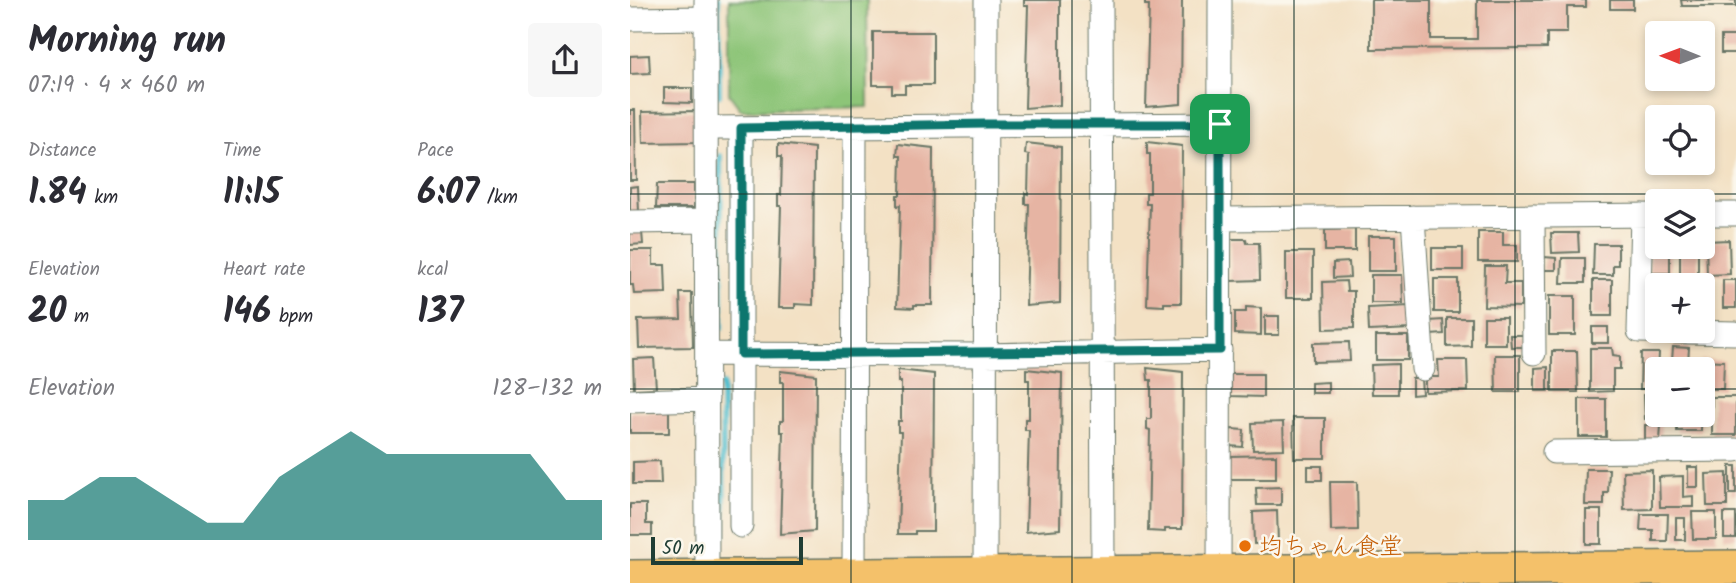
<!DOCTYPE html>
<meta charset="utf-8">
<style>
:root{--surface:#fff;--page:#f7f7f7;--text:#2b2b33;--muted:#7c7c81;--accent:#0f766e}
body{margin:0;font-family:Kalam,"Klee One",sans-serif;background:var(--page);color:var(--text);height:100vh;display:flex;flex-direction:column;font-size:26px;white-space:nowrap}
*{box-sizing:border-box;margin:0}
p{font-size:23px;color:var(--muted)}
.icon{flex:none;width:38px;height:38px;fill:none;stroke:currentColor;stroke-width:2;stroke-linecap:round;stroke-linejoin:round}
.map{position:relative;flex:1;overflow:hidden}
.drawer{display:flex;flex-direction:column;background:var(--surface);width:630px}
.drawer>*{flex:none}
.needle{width:46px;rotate:271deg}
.controls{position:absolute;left:1015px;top:21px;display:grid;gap:14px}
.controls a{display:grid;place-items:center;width:70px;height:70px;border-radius:7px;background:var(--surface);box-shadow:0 4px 10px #0003;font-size:35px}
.scale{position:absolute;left:21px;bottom:18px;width:152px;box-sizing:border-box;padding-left:7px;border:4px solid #1f3d34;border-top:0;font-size:19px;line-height:24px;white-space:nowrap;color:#1f3d34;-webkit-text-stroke:5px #fbf7ec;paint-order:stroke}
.pin{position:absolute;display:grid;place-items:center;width:60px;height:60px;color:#fff;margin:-30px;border-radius:14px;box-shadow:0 4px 10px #0006}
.round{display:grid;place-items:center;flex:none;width:74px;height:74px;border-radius:7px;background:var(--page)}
.headline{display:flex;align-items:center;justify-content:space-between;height:119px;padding:0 28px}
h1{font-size:38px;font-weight:700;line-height:52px}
.stats{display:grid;grid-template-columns:repeat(3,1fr);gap:10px;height:119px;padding:7px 28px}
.stats div{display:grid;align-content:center}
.stats b{font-size:35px;font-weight:700}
.stats small{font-size:19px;font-weight:400}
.stats p{font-size:19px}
.chart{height:196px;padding:14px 28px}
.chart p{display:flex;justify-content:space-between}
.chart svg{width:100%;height:126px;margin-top:7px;fill:var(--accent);opacity:.7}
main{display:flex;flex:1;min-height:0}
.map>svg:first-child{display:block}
</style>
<main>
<section class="drawer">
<div class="headline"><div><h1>Morning run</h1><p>07:19 · 4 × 460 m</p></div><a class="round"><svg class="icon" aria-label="share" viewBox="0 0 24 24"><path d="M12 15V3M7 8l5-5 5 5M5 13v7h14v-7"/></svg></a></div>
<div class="stats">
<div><p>Distance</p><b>1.84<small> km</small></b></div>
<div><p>Time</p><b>11:15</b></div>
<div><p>Pace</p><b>6:07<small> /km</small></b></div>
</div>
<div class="stats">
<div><p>Elevation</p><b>20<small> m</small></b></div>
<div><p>Heart rate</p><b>146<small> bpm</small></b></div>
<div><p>kcal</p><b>137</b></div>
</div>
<div class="chart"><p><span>Elevation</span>128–132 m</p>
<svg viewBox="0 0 160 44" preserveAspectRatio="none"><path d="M0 44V30L10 30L20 22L30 22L40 30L50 38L60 38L70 22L80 14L90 6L100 14L110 14L120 14L130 14L140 14L150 30L160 30V44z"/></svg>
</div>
</section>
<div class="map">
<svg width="1106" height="583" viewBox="0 0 1106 583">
<rect width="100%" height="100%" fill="#fbf7ec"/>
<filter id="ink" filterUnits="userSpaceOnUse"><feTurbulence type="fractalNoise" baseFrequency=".0143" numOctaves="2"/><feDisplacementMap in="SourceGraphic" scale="14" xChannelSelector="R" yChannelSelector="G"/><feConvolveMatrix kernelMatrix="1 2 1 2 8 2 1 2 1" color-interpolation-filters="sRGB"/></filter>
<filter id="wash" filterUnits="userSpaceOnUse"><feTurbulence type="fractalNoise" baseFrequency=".00686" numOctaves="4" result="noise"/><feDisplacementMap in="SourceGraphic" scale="28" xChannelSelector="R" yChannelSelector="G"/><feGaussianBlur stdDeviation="1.57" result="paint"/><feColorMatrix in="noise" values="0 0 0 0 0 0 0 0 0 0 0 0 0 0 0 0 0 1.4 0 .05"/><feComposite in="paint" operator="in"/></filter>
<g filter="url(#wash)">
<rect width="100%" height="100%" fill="#f3e1c4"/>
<path fill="#8dc578" stroke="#568156" stroke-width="2" d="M99,0H237L238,107L111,110L99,94Z"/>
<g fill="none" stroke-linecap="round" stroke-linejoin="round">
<path stroke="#54bfcf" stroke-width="6" d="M88,0L89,95
M90,156L92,327
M92,385L94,534"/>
</g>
<g id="blocks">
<path fill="#e6b4a3" d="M394,0H430V105L395,108L398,6H394Z
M515,0H552L551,104L516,107L519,5H515Z
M741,0H801V39H847V0H956V7H937V33H917V48L741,49Z
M980,0H1003V9H980Z
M1051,0H1106V6H1052Z
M243,32H303V85H275V93H262V85H243Z
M1091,36H1106V53H1091Z
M19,55L20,73L0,74V56Z
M34,88H62V103L34,102Z
M0,110H5L6,180H0Z
M65,111L66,142L13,143L12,112Z
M517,142L552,146L551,303H534V306L517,305L520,204H516V193H520V154H517Z
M396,143L431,147L430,303L396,306L399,204H395V193L398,194L399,155L395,154Z
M148,144L184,148L183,305L165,304V308H148L151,206H148V195H151L152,156H148Z
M268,144L303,148L302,305H284V308L267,307L270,205L267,206V195H270L271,156H267Z
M27,184H64V208H26Z
M8,186L9,213L0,214V187Z
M725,229V251H695V230Z
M12,232L13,244L0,245V233Z
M848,232H873V245H887V262H848Z
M921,233H948L949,252L922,253Z
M738,236H766V271H738Z
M600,239H616L617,243H629L630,280L601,281Z
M1099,240L1100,274L1077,275L1076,241Z
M964,244H988V265H983V275H963Z
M1025,245L1040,247V273H1019L1020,253H1025Z
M1050,247H1068V275L1050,274Z
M802,248H833V270H802Z
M0,250H23V265H35L36,293L4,294L3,285H0Z
M656,252H683V298H656Z
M914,257L926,258V270H913Z
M932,258H955V283H931Z
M719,262L720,277L703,278V263Z
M855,266H876L875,283H891V307L854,306Z
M741,275H772L773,303H741Z
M1017,278H1047V285H1027V324L1017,316Z
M804,279H828V312H804Z
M963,280H982V316H963Z
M1093,280H1106V308H1093Z
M716,281L717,291H724V328L694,329L693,282Z
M1073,289H1078V319H1073Z
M50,293H62L63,347L9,348L8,320L51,319Z
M919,296H945V335H919Z
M780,306L781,329L739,331L738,308Z
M616,307L631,308V335L605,334V312H616Z
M635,316H649V335H635Z
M854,317H876V344H854Z
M817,318H841V346L817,347Z
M813,320L814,334L800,335L799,321Z
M962,327H978V343H962Z
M880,335H893V347H881Z
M746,336H778V360H746Z
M719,342L720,361L683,362V343Z
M1043,347L1059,348L1058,362L1042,361Z
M960,348H982L983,355L990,356V369H983V391L960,392Z
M922,351H947L948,392H922Z
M1011,353H1029L1027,389H1010Z
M865,355H890V392H866Z
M24,358L26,388L4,389L3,359Z
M808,360H837L838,391L795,392V377H809Z
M1071,360L1094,361L1093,389H1073Z
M768,364V394H742L741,365Z
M918,367V391H905V368Z
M517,368L553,372L552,529H535V532L518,531L520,430L517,429V419H521V380H518Z
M396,369L432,373L430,529L396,532L399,430H395V419H399V380H396Z
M268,370L304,374L303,531H285V534H268L271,432H268V421H271V382H268Z
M150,371L186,375L185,531L150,534L153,432H150V421H153V382H150Z
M601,374H633V397L601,396Z
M782,378H791L792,394L782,395Z
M698,382V393H681V383Z
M1014,395H1027V415H1042V419H1015Z
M1082,397H1106V435H1082Z
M949,399H976V437H949Z
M27,406H39V433H0V412H27Z
M1047,415H1071V431H1047Z
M663,418H695V458H664Z
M653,422L654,449L623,450L622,423Z
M1015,425H1031L1030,441H1015Z
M600,429L614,430L613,447L599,446Z
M646,455V479H599V456Z
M30,461L31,484H3V462Z
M678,466H692V480H678Z
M1100,466H1106V494H1100Z
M1058,467H1068V487H1058Z
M956,469H979L978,493H974V505H955Z
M1022,470V509L994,510L993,471Z
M1097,473V506H1077L1076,474Z
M1053,476V497L1063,496V507H1030L1029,477Z
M700,482H727L728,530L701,531Z
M651,487V505H627L626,488Z
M0,504H16V524H22V535H0Z
M956,510H971V544H956Z
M647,511L648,543L624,544L623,512Z
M1062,512H1086V539H1063Z
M1094,513H1106V538H1094Z
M1011,514H1038L1037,541H1023V530H1010Z
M1046,518H1055V540H1046Z"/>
</g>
</g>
<g filter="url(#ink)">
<use href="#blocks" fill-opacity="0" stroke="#697666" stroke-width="2"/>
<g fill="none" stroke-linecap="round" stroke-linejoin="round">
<defs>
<path id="minor" d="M76,0L77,583
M471,0L473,573
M0,19L76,18
M77,128L590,124
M1073,214H1106
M1012,215L1009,331L1106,333
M903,216L904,353
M783,217L793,369
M591,219L1027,215
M0,222L76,221
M77,354L355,355L590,350
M0,401L77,399
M924,452L1106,450
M111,526V128
M355,574L356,0
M224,575L225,127
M589,583L590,0"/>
<path id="highway" d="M0,577L1106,567"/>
</defs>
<use href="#minor" stroke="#697666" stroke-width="25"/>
<use href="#highway" stroke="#697666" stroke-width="36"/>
<use href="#minor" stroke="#fff" stroke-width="23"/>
<use href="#highway" stroke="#f4c16a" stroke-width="33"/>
</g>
</g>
<g fill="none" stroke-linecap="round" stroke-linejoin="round" filter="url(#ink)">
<defs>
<path id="route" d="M356,124H590V350L111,354V128Z"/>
</defs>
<use href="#route" stroke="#fff" stroke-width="14"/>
<use href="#route" stroke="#0f766e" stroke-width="9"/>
</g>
<path fill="none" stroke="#1f3d34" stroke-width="2" stroke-opacity="0.55" d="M221,0V583M442,0V583M664,0V583M885,0V583M0,194H1106M0,389H1027M1073,389H1106"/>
<circle fill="#e8710a" stroke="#fbf7ec" stroke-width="2.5" cx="615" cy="546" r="7"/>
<g text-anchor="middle" stroke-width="5" stroke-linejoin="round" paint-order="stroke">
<g font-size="24" fill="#c56008" stroke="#fbf7ec" text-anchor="start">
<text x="629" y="554">均ちゃん食堂</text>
</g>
</g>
</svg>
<div class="controls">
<a><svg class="needle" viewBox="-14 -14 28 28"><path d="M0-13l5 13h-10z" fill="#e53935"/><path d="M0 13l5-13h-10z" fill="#7c7c81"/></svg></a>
<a><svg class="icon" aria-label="locate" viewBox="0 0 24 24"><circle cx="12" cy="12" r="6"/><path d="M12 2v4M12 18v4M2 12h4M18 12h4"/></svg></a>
<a><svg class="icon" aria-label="layers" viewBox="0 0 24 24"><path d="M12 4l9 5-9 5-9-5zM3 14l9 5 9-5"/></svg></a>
<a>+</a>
<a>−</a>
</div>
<div class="scale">50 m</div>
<div class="pin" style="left:590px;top:124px;background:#1e9e55"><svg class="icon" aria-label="arrive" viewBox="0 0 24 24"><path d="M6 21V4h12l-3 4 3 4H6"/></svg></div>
</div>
</main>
